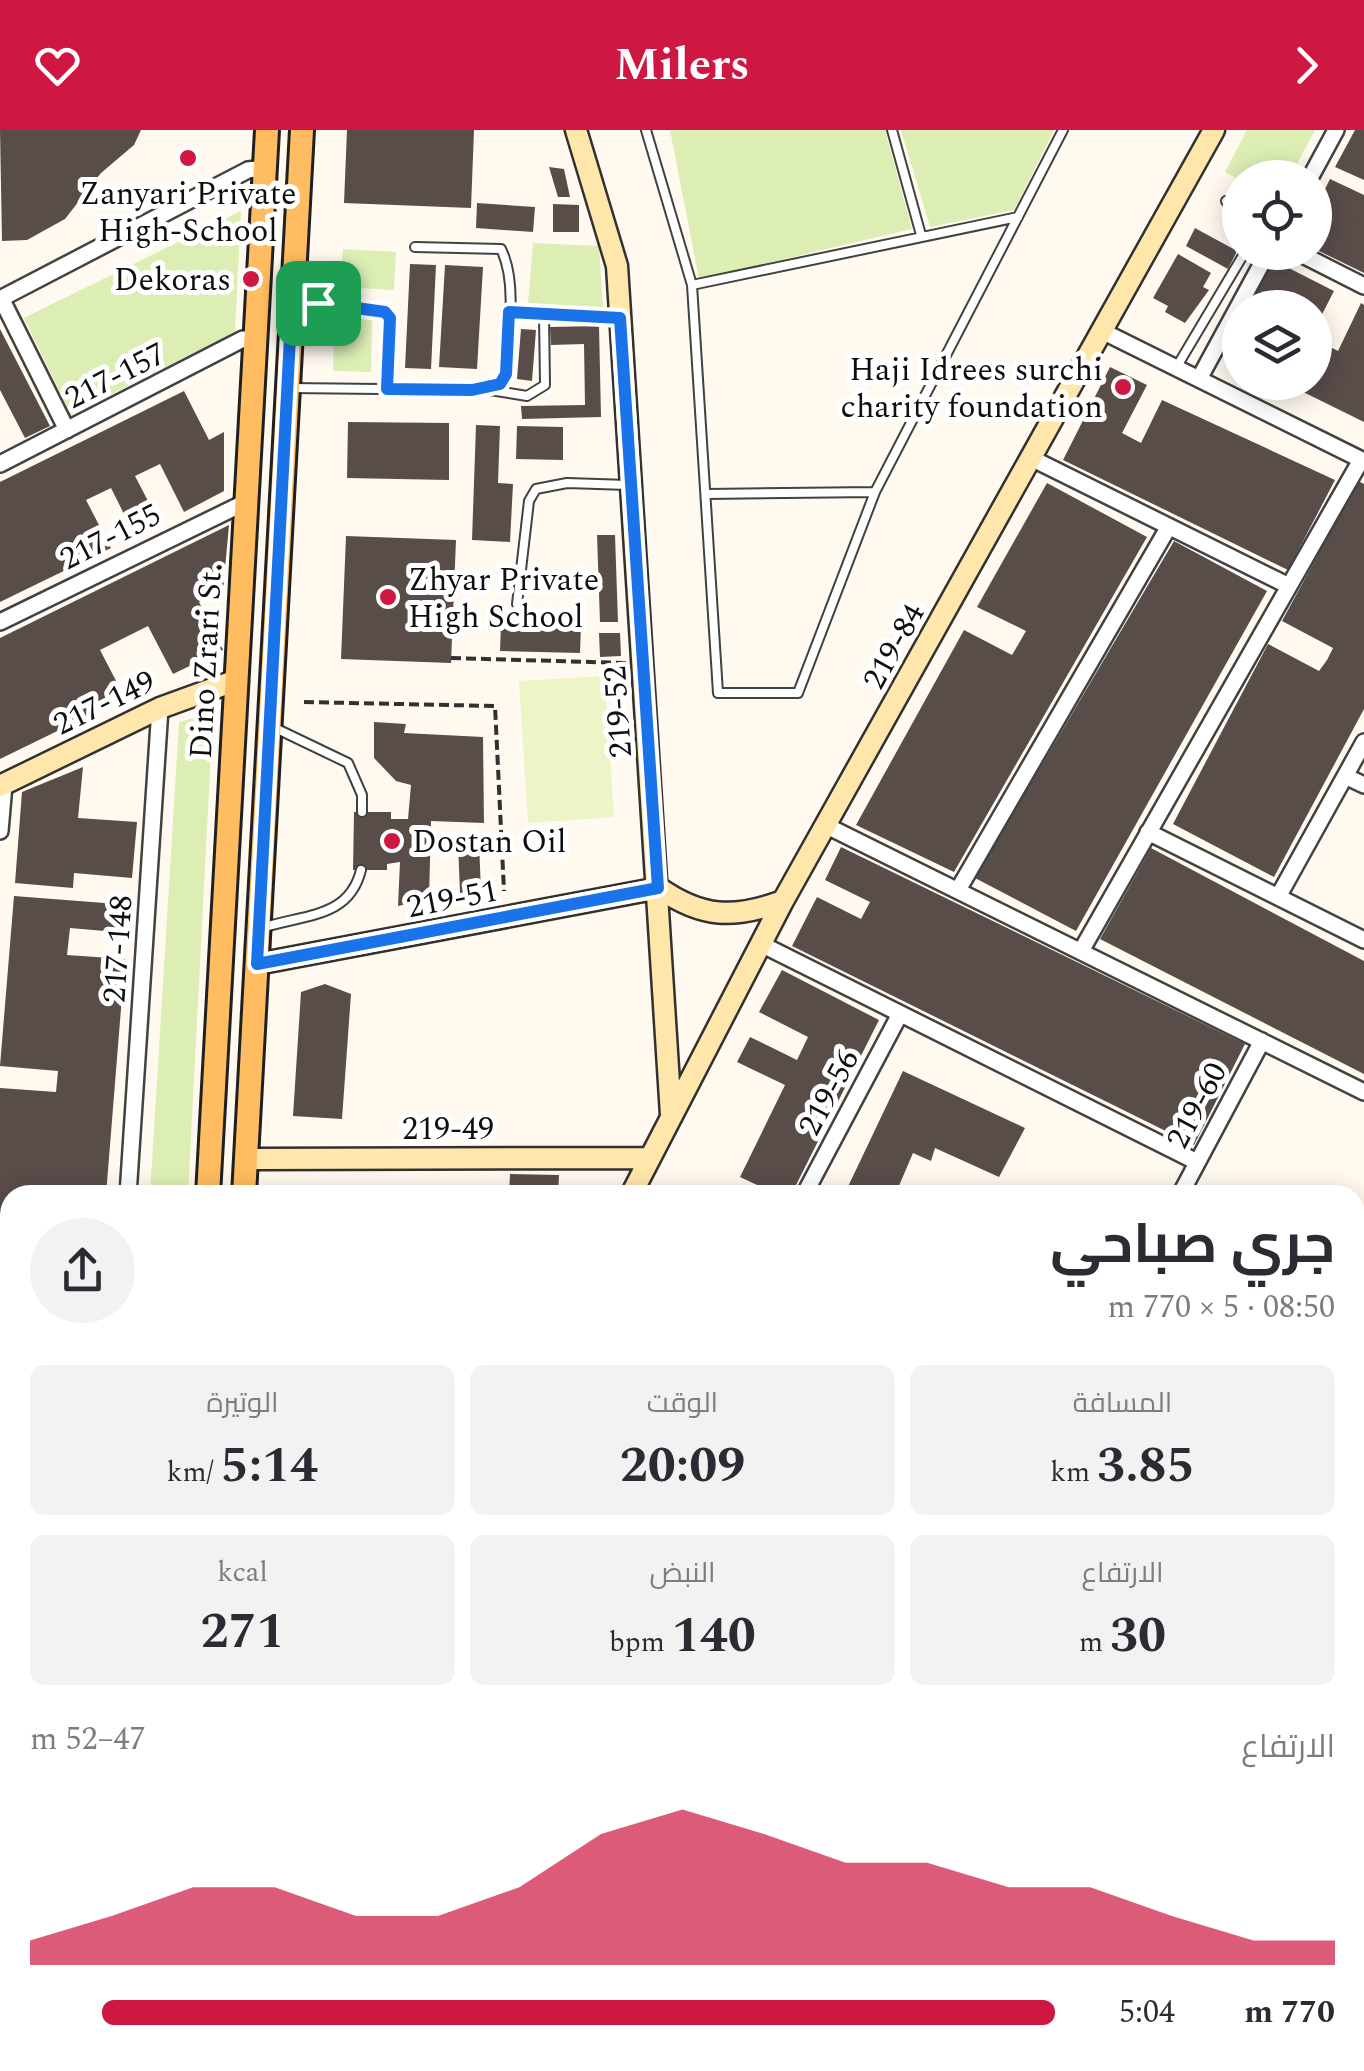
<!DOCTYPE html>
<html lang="ar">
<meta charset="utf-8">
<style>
:root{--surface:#fff;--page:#f2f2f3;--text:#2b2b33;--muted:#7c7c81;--accent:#ce1741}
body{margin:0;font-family:Spectral,Cairo,serif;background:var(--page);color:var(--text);direction:rtl;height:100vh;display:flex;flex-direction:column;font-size:38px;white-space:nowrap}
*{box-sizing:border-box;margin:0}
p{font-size:32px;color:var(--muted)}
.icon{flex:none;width:55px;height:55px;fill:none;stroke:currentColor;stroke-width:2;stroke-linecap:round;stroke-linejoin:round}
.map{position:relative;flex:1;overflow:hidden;direction:ltr}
.details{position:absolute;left:0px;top:1055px;width:1365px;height:888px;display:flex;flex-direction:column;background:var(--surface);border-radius:30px 30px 0 0;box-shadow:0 5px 25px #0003;direction:rtl}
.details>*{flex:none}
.tools{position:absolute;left:1222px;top:30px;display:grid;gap:20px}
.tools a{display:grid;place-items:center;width:110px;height:110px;border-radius:50%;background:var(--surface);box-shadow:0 5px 25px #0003;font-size:50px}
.pin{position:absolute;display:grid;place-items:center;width:85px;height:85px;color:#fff;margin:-42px;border-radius:20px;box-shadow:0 5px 15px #0006}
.round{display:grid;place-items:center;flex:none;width:105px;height:105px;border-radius:52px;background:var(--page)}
.summary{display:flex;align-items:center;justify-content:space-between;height:170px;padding:0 30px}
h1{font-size:55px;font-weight:700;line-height:75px}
.stats{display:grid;grid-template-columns:repeat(3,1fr);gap:15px;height:170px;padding:10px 30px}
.stats div{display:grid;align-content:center;border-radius:15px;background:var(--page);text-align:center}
.stats b{font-size:50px;font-weight:700}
.stats small{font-size:28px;font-weight:400}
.stats p{font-size:28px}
.chart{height:280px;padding:20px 30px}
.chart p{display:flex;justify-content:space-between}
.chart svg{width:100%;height:180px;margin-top:10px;fill:var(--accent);opacity:.7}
ul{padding:0 30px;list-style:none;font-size:32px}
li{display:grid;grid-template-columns:160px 120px 1fr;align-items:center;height:75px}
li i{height:25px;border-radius:12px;background:var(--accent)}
header{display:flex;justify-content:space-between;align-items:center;height:130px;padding:0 30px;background:var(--accent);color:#fff;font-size:45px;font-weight:700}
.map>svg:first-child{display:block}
</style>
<header><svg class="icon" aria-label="forward" viewBox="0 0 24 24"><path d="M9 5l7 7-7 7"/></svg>Milers<svg class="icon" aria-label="heart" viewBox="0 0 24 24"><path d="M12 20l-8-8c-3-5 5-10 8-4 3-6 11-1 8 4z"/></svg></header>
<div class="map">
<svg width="1364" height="1941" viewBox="0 0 1364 1941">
<rect width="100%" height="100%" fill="#fff9f0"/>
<path fill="#ddeeb5" d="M670,0H885L912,99L699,149Z
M901,0H1054L1014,80L930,97Z
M1247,0H1315L1290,47L1240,50L1225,42Z
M241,81L235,202L71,285L24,188Z
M533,113L599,116L603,178L528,173Z
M343,119L396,122L394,160L340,157Z
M334,187L372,188L371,242L333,241Z
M213,583L188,1065H150L179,592Z"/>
<path fill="#edf4c8" d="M605,546L614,687L528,693L519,551Z"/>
<path fill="#594d4a" d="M0,0H141L134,15L101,43L65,89L27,110L2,111Z
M347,0H474L471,78L344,73Z
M1355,0H1364V50L1335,37Z
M549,37L564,39L570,67H558Z
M1330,49L1364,65V143L1315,119V79Z
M477,73L535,77L533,102L476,98Z
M553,74L579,75V102H553Z
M1195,98L1237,121L1228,139L1186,116Z
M1178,124L1211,143L1203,157L1209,160L1185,193L1165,182L1168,176L1153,168Z
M1269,128L1334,161L1315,198V178H1244Z
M410,134L436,135L431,239L405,238Z
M445,135L483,137L477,239L439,237Z
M1361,173L1364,175V292L1283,252H1315V209L1338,221Z
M1240,184V229L1222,220Z
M599,196L601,287L522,289L521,276L585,275L584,214L551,215L550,197Z
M0,199L50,296L25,308L0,260Z
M521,199L536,200L532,251L517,249Z
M1110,237L1147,255L1122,303L1141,313L1162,270L1335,350L1288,440L1063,330Z
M184,261L209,310L224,302V361L184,382L160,334L135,346L160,394L135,406L111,358L86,370L111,418L0,472V352Z
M348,292L449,293V350L347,348Z
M476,295L500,296L498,353L513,354L510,412L472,410Z
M517,296L563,297V330L516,329Z
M1358,351L1364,354V579L1274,747L1173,694L1268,514L1319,541L1327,530L1333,518L1282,491Z
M1047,353L1147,407L954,742L856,695L964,500L1012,525L1026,501L977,477Z
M229,395L223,460L199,472L223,520L173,544L148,496L100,520L125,568L0,629V508Z
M597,405H615L618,492H600Z
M346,406L456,410L451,533L341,529Z
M1174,411L1267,461L1076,801L975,748Z
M501,493L581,495L580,523L500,521Z
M599,503H620L621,526L600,527Z
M374,592L406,594L404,603L483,607L484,693L431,691L429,769L398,776L400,732L387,734V740H353L354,682H391V689H408L411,655L396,651L374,628Z
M83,637L78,688L137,692L132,748L74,743L73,758L15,753L22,662Z
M479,712L481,762L460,763L458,713Z
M841,717L1245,914L1194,1015L792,816L817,767L861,789L870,772L825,750Z
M1151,718L1364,831V944L1100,809Z
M14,766L130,775L128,803L70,798L67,825L125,829L106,1065H10V1244L0,1249V958L56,962L58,941L0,936Z
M782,840L879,890L791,1065H778L740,1047L785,955L737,932L750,907L797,930L808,907L759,882Z
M325,854L351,864L342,989L293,986L301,862Z
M903,941L1025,998L999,1047L935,1018L931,1031L913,1023L895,1065H844Z
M510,1044L559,1045L558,1065H509Z
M299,1061L370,1062V1065H299Z
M10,1270V1391L0,1396V1275Z
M1355,1294H1362L1364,1444V1769H1355Z
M0,1430H10V1850L0,1855Z
M1355,1803H1364V1906H1355Z
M10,1879V1932H64L63,1941H0V1884Z
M231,1932H422V1941H230Z
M693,1932H786V1941H693Z
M829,1932H927V1941H829Z
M983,1932L1093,1933V1941H983Z"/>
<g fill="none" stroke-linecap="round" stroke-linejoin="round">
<defs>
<path id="lane" d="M646,0L692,155L718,563H798L875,362L1063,0
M892,0L921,105
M1226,71L1240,87
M692,155L1018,87
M296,170L385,182L390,188L387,259
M509,182L619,188
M1176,238L1245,122
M289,258L472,260L500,254L505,245C508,208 518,153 501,119L415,117
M490,260L527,266L545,255L544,185
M706,364L875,362
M517,474L529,371L536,359L567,353L628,355
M273,597L348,633L362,665V682
M262,798C303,784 349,789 361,740"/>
<path id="street" d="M1310,48L1336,0
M1297,122L1364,156
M1,168L67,300
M0,169L248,40L265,38
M1102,201L1364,331
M1199,249L1268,122
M1033,329L1289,456
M0,334L243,209L255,210
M0,492L246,372
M1345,646L1364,655
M827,696L1364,962
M0,701L4,655
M1148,702L1364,810
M958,760L1168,398
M1278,767L1364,612
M761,814L1197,1032
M1081,821L1361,330
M128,1065L160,578
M804,1065L900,884
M1180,1065L1262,911
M1355,1205L1364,1189
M0,1259L10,1254
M0,1414L10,1409
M1355,1791H1364
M0,1873L10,1868
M1355,1919H1364
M680,1932V1941
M816,1932V1941
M949,1932V1941
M75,1941V1932
M436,1941V1932
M1097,1941V1932"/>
<path id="secondary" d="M576,0L617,136L671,985
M0,656L160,578L237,550
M257,834L659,758C702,788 734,789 783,771
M246,1029L650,1028
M631,1065L783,771L1214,0
M1355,1272H1364"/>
<path id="primary" d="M208,1065L267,0
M244,1065L302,0
M162,1941V1932
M193,1941L194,1932"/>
</defs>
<use href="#lane" stroke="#424242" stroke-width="12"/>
<use href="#street" stroke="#424242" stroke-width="20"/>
<use href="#secondary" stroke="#313131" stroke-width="25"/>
<use href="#primary" stroke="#202020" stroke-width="28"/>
<path stroke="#313131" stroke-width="4" stroke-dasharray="10 5" stroke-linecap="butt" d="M451,528L626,533
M304,572L495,576L504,761"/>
<use href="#lane" stroke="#fff" stroke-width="8"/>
<use href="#street" stroke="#fff" stroke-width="15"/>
<use href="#secondary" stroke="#ffe7ab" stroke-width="20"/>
<use href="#primary" stroke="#ffbc60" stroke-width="22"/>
</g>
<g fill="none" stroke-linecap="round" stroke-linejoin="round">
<defs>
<path id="route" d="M292,169L385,182L390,188L387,259L472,260L500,254L506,244L509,182L620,188L658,758L257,834Z"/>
</defs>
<use href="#route" stroke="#fff" stroke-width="20"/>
<use href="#route" stroke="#1a73e8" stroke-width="12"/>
</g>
<g fill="#ce1741" stroke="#fff" stroke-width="4">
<circle cx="188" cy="28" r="10"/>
<circle cx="251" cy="149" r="10"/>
<circle cx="1123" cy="257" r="10"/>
<circle cx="388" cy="467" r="10"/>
<circle cx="392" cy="711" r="10"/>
</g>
<g text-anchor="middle" stroke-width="10" stroke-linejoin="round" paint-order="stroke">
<g font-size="32" fill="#0f0f0f" stroke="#fff" text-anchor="end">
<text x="188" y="74" text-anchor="middle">Zanyari Private<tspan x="188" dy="37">High-School</tspan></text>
<text x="231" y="160">Dekoras</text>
<text x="1103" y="250">Haji Idrees surchi<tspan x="1103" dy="37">charity foundation</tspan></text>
<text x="408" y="460" text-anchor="start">Zhyar Private<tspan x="408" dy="37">High School</tspan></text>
<text x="412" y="722" text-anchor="start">Dostan Oil</text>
</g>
<g font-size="32" fill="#0f0f0f" stroke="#fff">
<text transform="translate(115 245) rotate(-27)" y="11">217-157</text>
<text transform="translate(110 406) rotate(-27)" y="11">217-155</text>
<text transform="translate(893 516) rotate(-61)" y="11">219-84</text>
<text transform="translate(205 531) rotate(-87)" y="11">Dino Zrari St.</text>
<text transform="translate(104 572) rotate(-26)" y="11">217-149</text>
<text transform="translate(617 582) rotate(-94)" y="11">219-52</text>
<text transform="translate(452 768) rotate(-11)" y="11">219-51</text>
<text transform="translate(117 819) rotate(-86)" y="11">217-148</text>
<text transform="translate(828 962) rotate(-62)" y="11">219-56</text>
<text transform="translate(1196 975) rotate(-62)" y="11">219-60</text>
<text x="448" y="1009">219-49</text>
</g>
</g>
</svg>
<div class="tools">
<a><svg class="icon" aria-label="locate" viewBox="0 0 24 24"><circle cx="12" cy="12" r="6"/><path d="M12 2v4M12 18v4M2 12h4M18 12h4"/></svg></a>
<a><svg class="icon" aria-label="layers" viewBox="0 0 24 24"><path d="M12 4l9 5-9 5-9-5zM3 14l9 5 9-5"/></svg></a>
</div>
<div class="pin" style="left:318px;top:173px;background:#1e9e55"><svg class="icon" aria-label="arrive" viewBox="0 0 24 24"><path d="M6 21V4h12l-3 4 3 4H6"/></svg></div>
<section class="details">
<div class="summary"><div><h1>جري صباحي</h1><p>08:50 · 5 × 770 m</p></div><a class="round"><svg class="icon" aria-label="share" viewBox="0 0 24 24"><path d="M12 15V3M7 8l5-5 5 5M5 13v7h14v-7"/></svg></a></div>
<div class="stats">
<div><p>المسافة</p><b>3.85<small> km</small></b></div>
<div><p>الوقت</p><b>20:09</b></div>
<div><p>الوتيرة</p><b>5:14<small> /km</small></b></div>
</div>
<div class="stats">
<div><p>الارتفاع</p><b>30<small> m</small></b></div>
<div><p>النبض</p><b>140<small> bpm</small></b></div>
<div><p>kcal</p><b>271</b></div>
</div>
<div class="chart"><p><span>الارتفاع</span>47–52 m</p>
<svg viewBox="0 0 160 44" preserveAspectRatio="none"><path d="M0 44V38L10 32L20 25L30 25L40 32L50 32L60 25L70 12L80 6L90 12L100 19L110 19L120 25L130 25L140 32L150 38L160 38V44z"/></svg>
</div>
<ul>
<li><b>770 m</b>5:04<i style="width:93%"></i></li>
</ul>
</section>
</div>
